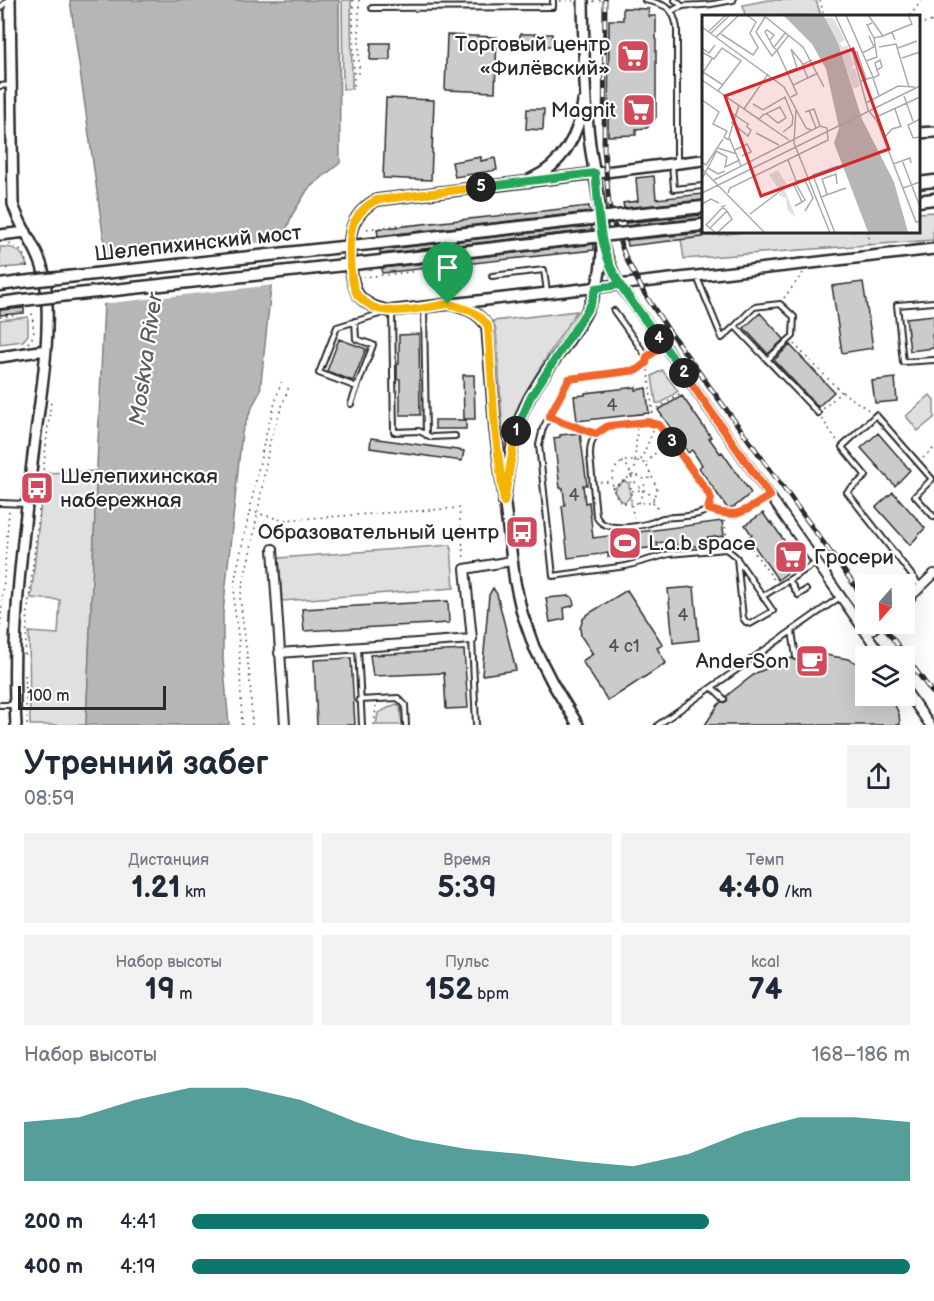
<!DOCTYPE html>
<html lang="ru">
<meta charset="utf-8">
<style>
:root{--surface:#fff;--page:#f2f2f3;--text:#1f2937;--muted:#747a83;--accent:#0f766e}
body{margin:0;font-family:"Balsamiq Sans",sans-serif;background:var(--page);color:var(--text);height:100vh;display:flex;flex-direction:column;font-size:22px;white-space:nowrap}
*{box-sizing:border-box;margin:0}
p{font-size:20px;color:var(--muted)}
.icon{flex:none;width:33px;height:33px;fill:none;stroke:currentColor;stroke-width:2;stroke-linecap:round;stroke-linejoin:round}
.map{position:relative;height:725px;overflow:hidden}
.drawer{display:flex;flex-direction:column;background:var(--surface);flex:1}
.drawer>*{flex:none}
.needle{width:39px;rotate:200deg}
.tools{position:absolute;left:855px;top:574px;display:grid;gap:12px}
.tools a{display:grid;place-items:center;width:60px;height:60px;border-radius:0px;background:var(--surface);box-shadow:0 6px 24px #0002;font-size:30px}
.scale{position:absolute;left:18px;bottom:15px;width:148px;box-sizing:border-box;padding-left:6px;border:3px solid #2b2b2b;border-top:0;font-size:16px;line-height:21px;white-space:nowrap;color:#2b2b2b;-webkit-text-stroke:4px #fff;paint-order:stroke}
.pin{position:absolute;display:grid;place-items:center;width:51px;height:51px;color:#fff;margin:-62px -26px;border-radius:50% 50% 50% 0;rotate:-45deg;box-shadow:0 0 6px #0007}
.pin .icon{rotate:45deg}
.km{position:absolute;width:30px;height:30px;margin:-15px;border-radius:50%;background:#222;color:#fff;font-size:16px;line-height:30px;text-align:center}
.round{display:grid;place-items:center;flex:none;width:63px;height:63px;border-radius:0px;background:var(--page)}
.head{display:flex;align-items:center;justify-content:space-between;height:102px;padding:0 24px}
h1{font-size:33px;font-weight:800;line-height:45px}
.figures{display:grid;grid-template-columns:repeat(3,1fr);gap:9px;height:102px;padding:6px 24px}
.figures div{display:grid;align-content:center;border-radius:0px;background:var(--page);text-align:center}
.figures b{font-size:30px;font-weight:800}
.figures small{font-size:16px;font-weight:400}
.figures p{font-size:16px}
.chart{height:168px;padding:12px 24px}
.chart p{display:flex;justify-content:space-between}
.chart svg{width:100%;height:108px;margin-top:6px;fill:var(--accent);opacity:.7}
ul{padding:0 24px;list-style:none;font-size:20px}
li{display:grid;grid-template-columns:96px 72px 1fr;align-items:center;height:45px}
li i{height:15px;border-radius:8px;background:var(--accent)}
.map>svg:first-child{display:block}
</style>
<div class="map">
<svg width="934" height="725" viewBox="0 0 934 725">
<rect width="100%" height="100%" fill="#fff"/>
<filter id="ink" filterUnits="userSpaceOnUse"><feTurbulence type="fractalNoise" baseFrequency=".0167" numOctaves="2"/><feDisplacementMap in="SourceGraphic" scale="12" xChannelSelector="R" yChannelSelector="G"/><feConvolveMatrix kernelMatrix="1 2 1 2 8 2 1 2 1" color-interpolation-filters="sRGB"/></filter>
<g filter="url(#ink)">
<path fill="#e0e0e0" stroke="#868686" stroke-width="1.5" d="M342,0H351L352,89H343Z
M768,0H816L821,16H745L743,5Z
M934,212L933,240L684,259L681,239L754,231H918V213Z
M0,247C15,246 23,251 27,266L0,268Z
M577,311C547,356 518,396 504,449L496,330L493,321Z
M28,317V335L23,341L0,344V320Z
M662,370L678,391L661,403H656L652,376Z
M930,395L934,400V418L918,431L906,416Z
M97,471L86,725H30L29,632L58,634L60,600L31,598L44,473Z
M624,481L629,483L630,497L625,502L620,500L614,491L616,487Z
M451,545L454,588L282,601L279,558Z
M396,704L400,706L402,725H376L378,713Z"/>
<path fill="#b6b6b6" stroke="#7e7e7e" stroke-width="1.5" d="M70,0H339L340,163L308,189L292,215L287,228L275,249L260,392L254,403L242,432L223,613V660L229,725H86L106,255Z"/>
<path fill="#fff" d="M284,240L278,250L274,285L101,304L103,260Z"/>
<path fill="#cbcbcb" stroke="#2b2b2b" stroke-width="1.5" d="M623,8L649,9L648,16H656V117L647,128L636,129V135L608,136L609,20H623Z
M520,34H552V46H520Z
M447,35L497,37L495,92L445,90Z
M371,43H390V60H370Z
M386,98L434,100L431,180L383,178Z
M527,109H544L543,130L526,129Z
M481,157V161L495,158L497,170L455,177L452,162Z
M654,176L656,199L703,194V200L624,208L623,203L638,201L636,178Z
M589,206L590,212L378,236L377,229Z
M703,215V218L626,226L625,223Z
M592,226V230L380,254V250Z
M703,233V237L628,246L627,240Z
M594,244V250L382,273V268Z
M863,282L873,348L842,353L832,286Z
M24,308V313L0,315V310Z
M760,313L784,339L768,354L744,328Z
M934,315V334L932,335L934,348L910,351L906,318Z
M419,334L420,415H400V379H397V364H399V335Z
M339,339L366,349L353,381L327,371Z
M790,345L834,392L818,407L774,360Z
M463,375H474L475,419H464Z
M895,378L897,401L875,403L872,381Z
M636,387V390L646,388L649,413L577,421L574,396L585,395V393Z
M682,396L711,437L709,438L720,453L722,452L751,493L734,507L728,509L699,468L702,465L692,450L688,453L658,410Z
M435,420H466V429H435Z
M580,433L587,485H583L585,503L589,502L593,538L722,521L724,536L707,538V541L701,542V546H676L675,541L657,543L658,547L639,549V552L633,553V557H608V553L568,558L562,506L565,505L563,488H560L554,438L560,437V435Z
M878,433L910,470L895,486L861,448Z
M371,438L464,451L462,461L370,448Z
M893,492L925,528L910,545L876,507Z
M763,513L770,523L771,522L800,563L778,580L748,537L752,535L745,525Z
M694,587L699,640L673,643L668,589Z
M493,588L497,594L516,670L482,675L489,595Z
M627,590L663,645L657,648L666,663L608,701L582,661L593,654L581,636L580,628L583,619L588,614Z
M569,596L572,597L574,604L572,606L564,608L565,619L550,622L546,598Z
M448,601L449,623L304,631L302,609Z
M464,650L468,708L446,709L444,673L373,676L370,655Z
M806,655H826L848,659L866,667V696H891L899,714L900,725H705L718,705L721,702L727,701V696L730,693L756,673L792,658L797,661L800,656Z
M351,658L355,725H317L314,660Z"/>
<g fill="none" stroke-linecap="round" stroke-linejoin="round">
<defs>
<path id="service" d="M645,0C666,5 673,6 677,28V162
M675,0L682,6
M0,8L7,1
M372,8L553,7V0
M672,11C681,4 691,6 702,5C712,5 723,2 733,0
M0,86L10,85
M672,164L674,189L703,186
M492,276L544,270L547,292
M699,282L722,338L735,326L818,413
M934,302L897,305L903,362L934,360
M424,308L426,435
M392,311L394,432L419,431L431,437L455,436
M614,311L647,357L664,345
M355,321L356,339L373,345L357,387
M735,326L754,307L780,304L794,317L793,336L767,360
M647,357L646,363L634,371L569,379L543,428L539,445L553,576L626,566L669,554L726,549L735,556L773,611L750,624L746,622L743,618L737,558
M351,404L357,387L319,373L337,327L386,312
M549,417L596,434
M0,503L26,504
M708,509L711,499L709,494L659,425C649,420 640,422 630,423C608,426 589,428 590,456L596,515C601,533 636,527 650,523C655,522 658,519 663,518C676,516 698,518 708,509C739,520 744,511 770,496
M789,580L798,595L806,590
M920,586L847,492L866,476L842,447L876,415L932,479L915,496L934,517
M763,596L816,563
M792,631L796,657
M472,639L476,725
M358,648L362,725
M712,687L724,699
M359,700L398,698L405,705L406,725
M0,705H14
M658,725L840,597"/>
<path id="minor" d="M603,244L619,285L664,345L883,657
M273,549L285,725
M904,603L934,574
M867,634L879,624
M279,653L472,639L465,569L511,561
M904,688L930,725"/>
<path id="tertiary" d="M10,0L13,204C21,231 41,251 45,279C52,335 41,392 34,447C23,539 10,633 16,725
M918,133L934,132
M703,160L377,200C368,204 358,213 354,223C347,237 349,285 360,297C368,306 378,308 389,311L934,249
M531,179C563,165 579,134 583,102
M0,235L26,232
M453,305C468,309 479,313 487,326L495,429L515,582L522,613L534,647L553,684L578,725
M0,357L46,350
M504,503C509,467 512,429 530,397C549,363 585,326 596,289C610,242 597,193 590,145C584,98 584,48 583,0"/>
<path id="secondary" d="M918,183L934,181
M918,201L934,199
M625,215L703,207
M627,233L703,225
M379,243L591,219
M381,261L593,237
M0,285L21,282
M0,303L23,300"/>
</defs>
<use href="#service" stroke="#2b2b2b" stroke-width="8"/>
<use href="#minor" stroke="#2b2b2b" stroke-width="12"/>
<use href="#tertiary" stroke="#2b2b2b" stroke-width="14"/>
<use href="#secondary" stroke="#2b2b2b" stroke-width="15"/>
<path stroke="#2b2b2b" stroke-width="1.5" stroke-dasharray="1.5 4.5" stroke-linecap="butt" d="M353,0L354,87
M359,0V78
M820,0L824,16
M560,1H573
M593,1L607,0
M910,16L922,0
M918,24L934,21
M367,229L408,224V228
M868,231L870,248
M709,235L740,231
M9,244C21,247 25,255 27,267
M0,269L12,268
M363,277L412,272V269
M784,298L803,273
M0,317L17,315
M28,343L34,335L32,313
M794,344L841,392L823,409
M648,370L653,416
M842,392L870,411
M652,407L658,408L682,392
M822,419L838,442
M923,458L934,448
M635,460L637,429
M641,460L653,431
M625,461H638L646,464L657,488L652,503H622C610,492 607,467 625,461Z
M635,461V473
M622,462C631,467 629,474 635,482C640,490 649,491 654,499
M646,463L663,445
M631,475V504L634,518
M600,482H610
M612,488L634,474L646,480L651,477
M632,491L642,490
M653,502L660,512
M639,503L646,480
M250,511L282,520L459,508L464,559
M724,521L728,543
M729,543H735L737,547
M734,547L746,546L751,548L775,581
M0,632L9,510
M25,655L28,610L51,400
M25,675L27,725
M242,725L239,643L234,604L235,579L265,438L281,382
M252,725L250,680L240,598L253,539L270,441L289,386
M374,725L376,706"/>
<use href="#service" stroke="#fff" stroke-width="4"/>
<use href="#minor" stroke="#fff" stroke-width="8"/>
<use href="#tertiary" stroke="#fff" stroke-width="9"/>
<use href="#secondary" stroke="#fff" stroke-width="10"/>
<defs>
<path id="rail" d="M605,0L604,149L609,204L616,232L626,258L644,293L669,331L866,601
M882,624L934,695"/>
</defs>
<use href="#rail" stroke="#2b2b2b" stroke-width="5"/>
<use href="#rail" stroke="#fff" stroke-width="3" stroke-dasharray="9" stroke-linecap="butt"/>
<defs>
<path id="secondary-bridge" d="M591,219L625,215
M593,237L627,233
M21,282L379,243
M23,300L381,261"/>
</defs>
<use href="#secondary-bridge" stroke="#2b2b2b" stroke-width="15" stroke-linecap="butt"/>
<use href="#secondary-bridge" stroke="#fff" stroke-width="10"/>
</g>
</g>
<g fill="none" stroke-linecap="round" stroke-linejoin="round" filter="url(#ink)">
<defs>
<path id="split-1" d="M448,304C464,308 478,311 488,326L495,429L504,502L516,431"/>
<path id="split-2" d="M516,431L530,398L591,304L596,288L620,285L684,373"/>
<path id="split-3" d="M672,442L709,494L711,499L708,509C739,520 744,511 770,496L684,373"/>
<path id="split-4" d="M659,339L664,345L647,357L646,363L637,370L569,379L549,417L596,434L608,426L647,422L659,425L672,442"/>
<path id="split-5" d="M481,187L595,173C598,196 598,220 603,243C611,280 637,309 659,339"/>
<path id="split-6" d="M448,304C428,307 390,316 373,307C369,305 361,299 358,296C349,283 347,236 354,222C359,213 367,204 377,200L481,187"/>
</defs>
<use href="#split-1" stroke="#fff" stroke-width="12"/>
<use href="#split-2" stroke="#fff" stroke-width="12"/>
<use href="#split-3" stroke="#fff" stroke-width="12"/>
<use href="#split-4" stroke="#fff" stroke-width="12"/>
<use href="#split-5" stroke="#fff" stroke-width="12"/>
<use href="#split-6" stroke="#fff" stroke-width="12"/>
<use href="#split-1" stroke="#f5b400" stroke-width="8"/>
<use href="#split-2" stroke="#22a559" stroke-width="8"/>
<use href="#split-3" stroke="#f0652b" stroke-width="8"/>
<use href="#split-4" stroke="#f0652b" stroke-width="8"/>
<use href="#split-5" stroke="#22a559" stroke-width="8"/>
<use href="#split-6" stroke="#f5b400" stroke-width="8"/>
</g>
<defs>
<symbol id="supermarket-square" viewBox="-11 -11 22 22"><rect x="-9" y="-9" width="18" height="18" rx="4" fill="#d1495b" stroke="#fff"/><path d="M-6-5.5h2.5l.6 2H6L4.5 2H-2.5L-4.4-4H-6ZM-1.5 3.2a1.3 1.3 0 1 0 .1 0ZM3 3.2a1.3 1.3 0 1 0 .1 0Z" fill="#fff"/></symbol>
<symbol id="bus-square" viewBox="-11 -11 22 22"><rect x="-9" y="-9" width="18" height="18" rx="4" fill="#d1495b" stroke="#fff"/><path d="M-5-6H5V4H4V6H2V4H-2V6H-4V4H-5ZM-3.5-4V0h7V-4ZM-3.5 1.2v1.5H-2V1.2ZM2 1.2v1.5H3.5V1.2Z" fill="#fff"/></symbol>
<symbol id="stadium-square" viewBox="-11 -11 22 22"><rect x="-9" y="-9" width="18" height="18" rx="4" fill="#d1495b" stroke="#fff"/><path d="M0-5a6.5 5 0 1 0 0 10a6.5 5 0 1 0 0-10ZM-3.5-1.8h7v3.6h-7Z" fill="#fff"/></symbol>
<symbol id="cafe-square" viewBox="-11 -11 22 22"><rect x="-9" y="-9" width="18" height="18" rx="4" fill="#d1495b" stroke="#fff"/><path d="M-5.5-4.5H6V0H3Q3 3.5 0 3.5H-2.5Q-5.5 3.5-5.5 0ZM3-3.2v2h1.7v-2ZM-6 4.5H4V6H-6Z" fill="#fff"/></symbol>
</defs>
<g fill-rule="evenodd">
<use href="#supermarket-square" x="614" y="37" width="38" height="38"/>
<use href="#supermarket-square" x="620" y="91" width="38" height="38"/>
<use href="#bus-square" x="18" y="469" width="38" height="38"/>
<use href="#bus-square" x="503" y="513" width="38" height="38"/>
<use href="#stadium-square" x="606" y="524" width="38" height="38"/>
<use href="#supermarket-square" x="772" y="538" width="38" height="38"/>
<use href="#cafe-square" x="793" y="642" width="38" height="38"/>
</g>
<g text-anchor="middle" stroke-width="4.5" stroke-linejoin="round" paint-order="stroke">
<g font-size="18" fill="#535353">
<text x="612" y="411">4</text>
<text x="574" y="501">4</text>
<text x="683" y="621">4</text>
<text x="624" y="652">4 с1</text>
</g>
<g font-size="21" fill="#2b2b2b" stroke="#fff" text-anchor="end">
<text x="610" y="51">Торговый центр<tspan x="610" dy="24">«Филёвский»</tspan></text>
<text x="616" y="117">Magnit</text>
<text x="60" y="483" text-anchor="start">Шелепихинская<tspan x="60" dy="24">набережная</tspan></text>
<text x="499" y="539">Образовательный центр</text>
<text x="648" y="550" text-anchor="start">L.a.b space</text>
<text x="814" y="564" text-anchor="start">Гросери</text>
<text x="789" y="668">AnderSon</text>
</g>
<g font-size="21" fill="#2b2b2b" stroke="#fff">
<text transform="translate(198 243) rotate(-6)" y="7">Шелепихинский мост</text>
</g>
<g font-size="22" font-style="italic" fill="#5c5c5c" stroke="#fff">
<text transform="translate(145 359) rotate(-82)" y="8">Moskva River</text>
</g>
</g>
<g transform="translate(702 15)">
<rect width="218" height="218" fill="#fff"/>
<path d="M122,3H131L136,11L143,25L138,28L140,32L145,30L152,49L149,54L153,53L158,71L151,74L136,28ZM76,155L85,170L82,173L94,203L85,194L84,183L76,180L79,177L67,160Z" fill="#e0e0e0"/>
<path d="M81,0H121L124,5L136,28L160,104L192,167L206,217H166L132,128L137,113L124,54L110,29Z" fill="#b6b6b6"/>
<path fill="none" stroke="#aaa" stroke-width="1.5" d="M61,0L101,32L122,72M133,0L151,39L166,95L175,106L214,207L218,206M144,0L171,62L159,66M166,0L181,21L190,17L193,25M63,2L54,17L70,41L75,35L72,33L63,17L65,15L72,20L68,25M170,8L165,10L172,23L181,21M0,12L82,72L104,113L109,115M7,16L24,0M190,17L210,9L206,0M9,18L28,0M19,19L51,40L56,33L48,18L54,7L45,0M87,20L75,35L91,70M14,22L37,0M72,32L84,17M177,32L194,29L207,72M0,33L7,38L13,30M196,33L215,26M0,37L12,44L20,33L39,46L16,76M150,38L155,37L164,64M160,38L172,32L167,21M200,43L218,37M164,46L175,42L172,23M1,57L21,70M85,57L95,53L89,34L101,49M0,59L10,44M106,63L100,50L110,45M171,63L177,60L175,55L173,48L178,45L180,52L175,55M171,63L177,81M0,65L87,125M202,81L211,106M89,82L95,79L91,70L116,58M0,85L17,97L11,109L25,116L22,122L27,125M164,88L196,71L213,72M51,89L61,95L83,82L91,102L90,110L81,117M37,90L27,122L39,151M42,94L66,59M193,94L199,112M94,95L92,128L128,218M107,95L114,113M103,97L112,94L118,111M172,103L218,82M57,104L61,100L78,92L84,103L76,108L65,99M218,104L206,110L211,123L218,122M29,107L46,121L49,115L45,112L46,109L31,99M54,118L77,130M182,123L190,114L200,111M16,133L35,139M33,135L45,129L49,137L40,141M14,136L25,142L23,152L38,145M86,145L94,166L103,165L111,183L103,196M200,145L218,192M0,147L4,150L21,124M191,149L208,143L209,148M136,151L111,160L119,182L144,173M6,153L16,159L23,156M0,154L63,218M0,164L14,137M12,165L118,111L125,113L126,125L28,173L26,178M93,167L103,185L100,187M91,168L100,187L93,191M201,173L218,167M0,178L218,71M125,179L120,164L134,159L135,169M119,182L133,218M0,189L9,184L17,188M48,199L81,174M8,213L25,196L19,191M14,218L4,210L23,190M15,218L30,204L25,196"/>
<path fill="#d62828" fill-opacity="0.15" stroke="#d62828" stroke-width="3" d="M151,34L187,134L59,181L23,81Z"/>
<rect width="218" height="218" fill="none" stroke="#2b2b2b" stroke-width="3"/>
</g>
</svg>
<div class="tools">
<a><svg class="needle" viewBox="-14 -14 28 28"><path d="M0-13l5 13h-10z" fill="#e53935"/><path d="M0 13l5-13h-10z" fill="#747a83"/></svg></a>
<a><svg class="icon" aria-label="layers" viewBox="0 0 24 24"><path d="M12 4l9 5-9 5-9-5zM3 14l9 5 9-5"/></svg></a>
</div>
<div class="scale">100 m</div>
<div class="pin" style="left:448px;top:304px;background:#1e9e55"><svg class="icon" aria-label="arrive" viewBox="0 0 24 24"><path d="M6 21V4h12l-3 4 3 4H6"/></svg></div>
<b class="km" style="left:516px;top:431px">1</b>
<b class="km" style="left:684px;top:373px">2</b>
<b class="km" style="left:672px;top:442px">3</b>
<b class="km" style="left:659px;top:339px">4</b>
<b class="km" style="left:481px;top:187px">5</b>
</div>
<section class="drawer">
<div class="head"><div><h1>Утренний забег</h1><p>08:59</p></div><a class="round"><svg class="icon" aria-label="share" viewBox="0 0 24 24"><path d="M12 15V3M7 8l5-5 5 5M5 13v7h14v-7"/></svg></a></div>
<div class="figures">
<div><p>Дистанция</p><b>1.21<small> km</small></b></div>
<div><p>Время</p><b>5:39</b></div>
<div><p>Темп</p><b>4:40<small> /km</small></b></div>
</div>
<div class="figures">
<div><p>Набор высоты</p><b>19<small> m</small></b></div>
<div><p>Пульс</p><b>152<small> bpm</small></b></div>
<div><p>kcal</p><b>74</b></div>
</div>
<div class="chart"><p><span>Набор высоты</span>168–186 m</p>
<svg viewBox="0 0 160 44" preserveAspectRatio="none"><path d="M0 44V20L10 18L20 11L30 6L40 6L50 11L60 20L70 27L80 31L90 33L100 36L110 38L120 33L130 24L140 18L150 18L160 20V44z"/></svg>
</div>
<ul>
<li><b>200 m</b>4:41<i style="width:72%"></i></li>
<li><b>400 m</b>4:19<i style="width:100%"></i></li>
</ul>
</section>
